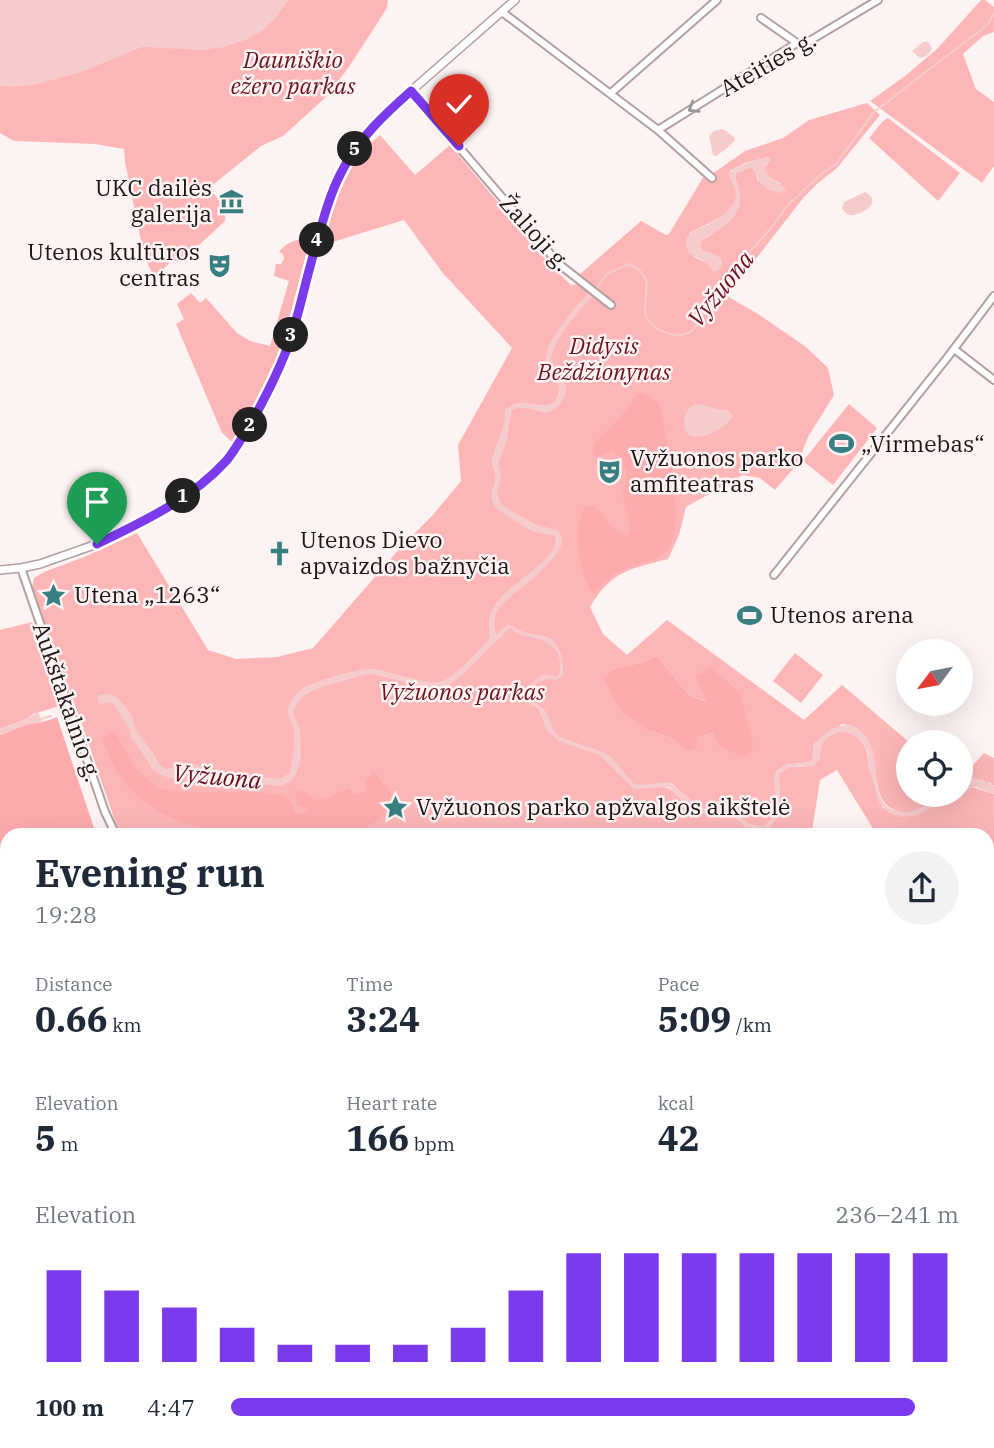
<!DOCTYPE html>
<meta charset="utf-8">
<style>
:root{--surface:#fff;--page:#f2f2f3;--text:#1f2937;--muted:#747a83;--accent:#7c3aed}
body{margin:0;font-family:"IBM Plex Serif",serif;background:var(--page);color:var(--text);height:100vh;display:flex;flex-direction:column;font-size:26px;white-space:nowrap}
*{box-sizing:border-box;margin:0}
p{font-size:23px;color:var(--muted)}
.icon{flex:none;width:38px;height:38px;fill:none;stroke:currentColor;stroke-width:2;stroke-linecap:round;stroke-linejoin:round}
.map{position:relative;flex:1;overflow:hidden}
.details{position:absolute;left:0px;top:828px;width:994px;height:621px;display:flex;flex-direction:column;background:var(--surface);border-radius:21px 21px 0 0;box-shadow:0 7px 28px #0002}
.details>*{flex:none}
.needle{width:46px;rotate:238deg}
.buttons{position:absolute;left:896px;top:639px;display:grid;gap:14px}
.buttons a{display:grid;place-items:center;width:77px;height:77px;border-radius:50%;background:var(--surface);box-shadow:0 7px 28px #0002;font-size:35px}
.pin{position:absolute;display:grid;place-items:center;width:60px;height:60px;color:#fff;margin:-72px -30px;border-radius:50% 50% 50% 0;rotate:-45deg;box-shadow:0 0 7px #0007}
.pin .icon{rotate:45deg}
.km{position:absolute;width:35px;height:35px;margin:-18px;border-radius:50%;background:#222;color:#fff;font-size:19px;line-height:35px;text-align:center}
.round{display:grid;place-items:center;flex:none;width:74px;height:74px;border-radius:37px;background:var(--page)}
.summary{display:flex;align-items:center;justify-content:space-between;height:119px;padding:0 35px}
h1{font-size:38px;font-weight:700;line-height:52px}
.metrics{display:grid;grid-template-columns:repeat(3,1fr);gap:10px;height:119px;padding:7px 35px}
.metrics div{display:grid;align-content:center}
.metrics b{font-size:35px;font-weight:700}
.metrics small{font-size:19px;font-weight:400}
.metrics p{font-size:19px}
.chart{height:196px;padding:14px 35px}
.chart p{display:flex;justify-content:space-between}
.chart svg{width:100%;height:126px;margin-top:7px;stroke:var(--accent);stroke-width:6}
ul{padding:0 35px;list-style:none;font-size:23px}
li{display:grid;grid-template-columns:112px 84px 1fr;align-items:center;height:52px}
li i{height:18px;border-radius:9px;background:var(--accent)}
.map>svg:first-child{display:block}
</style>
<div class="map">
<svg width="994" height="1448" viewBox="0 0 994 1448">
<rect width="100%" height="100%" fill="#fef3f3"/>
<path fill="#fcb6b8" fill-rule="evenodd" d="M288,0H388L387,8L349,67L325,98L283,136L261,146L209,188L226,208L225,221L184,259L171,262L154,277L144,256L125,162L124,149L95,144L14,141L0,133V86L34,85L142,46L206,50L272,21Z
M981,0H985L994,7V32L983,36L963,54L976,89L994,102V166L982,183L870,101L905,76L938,48Z
M867,103L880,115L837,168L818,183L804,197L727,296L758,314L806,347L828,368L834,395L808,437L798,463L775,490L760,478L743,475L686,507L679,535L668,559C630,569 611,571 590,607L603,634L627,655L667,620L804,720L842,685L909,742L908,794L952,795C938,801 925,807 911,812C906,814 900,812 895,810C861,799 892,730 842,724L815,743L813,748V759L810,762L784,765L774,774C773,786 779,800 776,811C774,817 769,822 765,827L748,824C733,805 720,815 702,808C694,805 680,790 671,783L661,787C671,787 673,792 680,797C688,803 697,807 705,811C721,819 733,810 745,827L766,831L781,812L779,781V773L790,767L814,766C815,764 819,758 819,756C821,749 820,745 825,740C845,719 871,741 868,765L883,808L915,816L927,809L957,798L968,789L972,787L994,794V895L987,887V835H877L837,770L820,780L812,831L805,835H122L115,821L83,727L32,588L34,578L44,572L84,557L137,533L208,650L236,659L277,657L313,648L401,547L432,516L461,481L458,445L512,348L442,272L404,220L323,245L328,218L339,189L358,154L380,135L415,175L450,145L552,267L571,285L585,283L579,275L641,221L666,235L669,234L704,176L712,174L745,151L783,138L809,120ZM769,157L770,161L764,168C766,177 774,180 782,184L758,181L755,170L750,167L736,173L735,180L738,185L737,209L711,235L701,241L700,248L704,251L714,271L707,263L694,257L690,233C705,224 736,215 737,194C737,187 732,178 730,171L745,163ZM657,656L689,695L707,702L711,667L739,691L713,733L698,737L689,752L671,738L651,731L613,669L639,663Z
M888,118L960,173L938,201L869,138L883,121Z
M304,239L313,242L282,352C273,374 250,429 232,442L222,433L176,324L184,319L177,304L191,293L200,303L206,298L237,333L250,341L270,346L289,281L274,276L276,264H281L284,259L283,254L279,252C286,244 294,239 304,239Z
M849,404L877,428L833,485L803,461Z
M32,622L63,705L33,714L26,719L0,729V630Z
M795,653L823,675L801,703L773,681Z
M984,753L994,758V786L989,782H964L961,786V778Z
M0,974L7,990V1025L0,1027Z
M7,1070V1133L0,1137V1078Z"/>
<path fill="#feabae" d="M643,393L658,402L662,415C667,445 689,533 664,553C651,563 632,565 618,572C609,577 601,586 593,593C581,579 577,548 578,528C578,521 582,514 584,507L594,506C604,515 613,531 623,535L629,533C632,520 623,507 623,493C624,485 628,477 626,470C623,462 618,456 613,450L603,455L594,456L592,451L597,440L617,422L637,394Z
M657,656L689,695L706,702L696,676L711,667L739,691L750,729L753,749L742,757L721,747L713,733L698,737L696,747L689,752L671,738L651,731L622,711L603,679L613,669L639,663Z
M57,717L96,834L7,835V978C0,953 10,924 0,898V735C9,732 18,726 28,724C39,723 47,721 57,717Z
M112,731L118,737L133,765L157,788L187,792H261L286,797L293,805V812L301,814L307,809L297,804L295,790L304,792L315,800L330,797L349,788L353,795L366,791V782L372,772L377,775L391,793C386,811 383,821 363,828C283,833 170,852 118,773C111,763 107,750 102,739Z
M7,1033V1070L0,1078V1034Z
M994,1216V1255L987,1262V1226Z
M0,1284L7,1293V1442H102L103,1448H5L0,1442Z
M987,1303L994,1309V1448H863L862,1442H987Z
M608,1442H805L802,1448H608Z"/>
<path fill="#f6cbcb" d="M0,0H288L272,21L262,31L248,39L224,47L206,50L142,47L81,72L34,85L0,86Z
M923,42H928L932,48C930,54 926,57 920,58L912,51Z
M723,129L734,137L735,140L726,149L716,156L713,155L709,136L714,131Z
M769,157L771,160L764,167C767,180 780,180 786,190L781,193C765,189 759,186 755,170L750,167L736,173C735,181 740,186 740,195C742,220 718,229 701,241L700,248C708,255 713,250 722,260V268L714,272L707,263L689,253C679,232 697,231 711,223C720,218 726,213 732,205C734,202 736,198 736,195C737,189 730,181 728,174C739,164 754,161 769,157Z
M865,192C884,202 861,216 851,215C845,214 845,212 842,208L844,202Z
M594,288L597,291C580,311 558,331 551,358C546,376 576,375 563,400C559,407 554,410 546,413C534,410 524,405 512,410L506,443L498,463L501,476L497,493L501,504L505,507L537,525L558,530C560,534 562,536 562,541C562,553 533,579 523,587C506,601 488,610 496,635L508,624C514,626 518,630 524,632C529,634 535,633 541,635C561,640 564,658 563,676L555,680C546,677 528,683 530,696C532,703 543,706 546,712C551,722 551,730 560,737L605,753L611,757L634,784L642,785L667,782C680,788 687,799 698,806C709,814 724,808 736,813C742,815 744,821 749,824C753,826 761,826 765,826C769,822 775,817 776,811C779,800 773,786 774,774L784,765L810,762L813,759C812,750 813,745 819,739C841,717 863,722 873,751C878,766 873,799 889,808C914,822 936,795 961,794V786C970,775 983,778 994,786V794L976,787H972L968,789L957,798L927,809L915,816L901,817L888,812L879,802L868,765C873,726 817,718 820,760L814,766L790,767L780,773L779,781L781,812L766,831L745,827C732,809 717,819 699,812C686,807 678,796 669,787L634,789L600,755L559,741L547,731L539,710L528,702L526,695L528,687L540,676L547,674L556,677L559,675C564,652 553,643 532,637C528,636 524,636 520,635C516,633 513,630 510,628L461,676L445,688L424,687L372,674C362,674 354,678 344,681C324,686 301,690 293,712L300,730L301,756L299,764L296,775L290,782L279,786L233,781L219,782L202,774L193,773L172,778L163,776L152,769L146,758L131,738L130,730L114,704L107,702L99,705L97,696L108,694L115,696L122,702L132,716L136,731L154,754L158,763L166,769L194,765L206,767L221,772L279,779L290,773C293,759 295,744 294,730C293,721 285,715 289,705C292,697 300,689 307,686C319,680 363,667 374,669C390,671 428,686 442,681C457,675 479,650 490,638C490,631 488,622 490,616C495,587 561,564 555,536L531,531L496,508C487,496 495,489 495,476C495,470 491,465 492,460C496,442 505,429 505,411C522,387 557,426 559,386L544,365L549,345L558,330L577,305Z
M695,404C706,405 716,410 728,410L733,416C724,432 678,453 685,417C687,410 688,408 695,404Z
M38,712L42,723L29,724L0,735V729L26,719Z
M0,898C8,919 4,940 4,961C4,971 7,980 7,990L0,974Z"/>
<g fill="none" stroke-linecap="round" stroke-linejoin="round">
<path stroke="#f6cbcb" stroke-width="2" d="M595,290L607,274L629,264C671,283 619,314 666,333C676,336 682,336 692,331L717,296L735,279L747,255L771,228L788,205L819,176L836,164L874,112L987,25L994,14
M41,719L51,716"/>
<defs>
<path id="minor" d="M502,12L658,130L712,178
M761,18L797,43
M411,91L559,264L611,305
M611,93L717,0
M658,130L797,43H806L878,0
M954,349L994,380
M21,568L105,812L116,835
M774,575L947,358L994,296
M987,1099L994,1103
M183,1442L185,1448
M334,1442L337,1448
M468,1442L474,1448
M826,1442L838,1448
M858,1442L859,1448"/>
<path id="tertiary" d="M0,570L21,568L40,564L97,544L142,521L189,493L226,461L261,405L275,379L288,346L326,210L340,173L349,158L373,127L395,105L515,0"/>
<path id="primary" d="M987,1218L994,1208
M822,1448L826,1442"/>
</defs>
<use href="#minor" stroke="#b3a1a1" stroke-width="10"/>
<use href="#tertiary" stroke="#b3a1a1" stroke-width="10"/>
<use href="#primary" stroke="#9b575b" stroke-width="12"/>
<use href="#minor" stroke="#fff" stroke-width="6"/>
<use href="#tertiary" stroke="#fff" stroke-width="7"/>
<use href="#primary" stroke="#ecb0b3" stroke-width="9"/>
</g>
<defs><path id="oneway-chevron" d="M-2-3.5L2.5 0L-2 3.5" fill="none" stroke-width="1.6" stroke-linecap="round" stroke-linejoin="round" transform="scale(1.75)"/></defs>
<use stroke="#999696" href="#oneway-chevron" transform="translate(693 108) rotate(148)"/>
<g fill="none" stroke-linecap="round" stroke-linejoin="round">
<defs>
<path id="route" d="M97,544C142,522 192,499 226,461C234,452 240,440 247,430C262,404 276,377 287,349C298,319 304,287 313,256C321,228 328,197 342,171C358,139 385,114 411,91L459,146"/>
</defs>
<use href="#route" stroke="#fff" stroke-width="14"/>
<use href="#route" stroke="#7c3aed" stroke-width="9"/>
</g>
<defs>
<symbol id="museum-bare" viewBox="-9 -9 18 18"><path d="M0-6L6-3V-2H-6V-3ZM-5-1h2V3h-2ZM-1-1h2V3h-2ZM3-1h2V3H3ZM-6 4H6V6H-6Z" fill="#377f81" stroke="#fef3f3" stroke-width="2.5" paint-order="stroke"/></symbol>
<symbol id="theatre-bare" viewBox="-9 -9 18 18"><path d="M-5-5.5Q0-4 5-5.5V0Q5 5 0 6Q-5 5-5 0ZM-3.3-2.5H-1v1.5H-3.3ZM1-2.5H3.3v1.5H1ZM-2.8 1Q0 5.5 2.8 1Z" fill="#377f81" stroke="#fef3f3" stroke-width="2.5" paint-order="stroke"/></symbol>
<symbol id="stadium-bare" viewBox="-9 -9 18 18"><path d="M0-5a6.5 5 0 1 0 0 10a6.5 5 0 1 0 0-10ZM-3.5-1.8h7v3.6h-7Z" fill="#377f81" stroke="#fef3f3" stroke-width="2.5" paint-order="stroke"/></symbol>
<symbol id="church-bare" viewBox="-9 -9 18 18"><path d="M-1.2-6h2.4v3.5h3.3v2.4h-3.3V6h-2.4V-.1h-3.3v-2.4h3.3Z" fill="#377f81" stroke="#fef3f3" stroke-width="2.5" paint-order="stroke"/></symbol>
<symbol id="sight-bare" viewBox="-9 -9 18 18"><path d="M0-6L1.8-2.2L6-1.7L2.9 1.2L3.7 5.4L0 3.3L-3.7 5.4L-2.9 1.2L-6-1.7L-1.8-2.2Z" fill="#377f81" stroke="#fef3f3" stroke-width="2.5" paint-order="stroke"/></symbol>
</defs>
<g fill-rule="evenodd">
<use href="#museum-bare" x="214" y="184" width="35" height="35"/>
<use href="#theatre-bare" x="202" y="248" width="35" height="35"/>
<use href="#stadium-bare" x="824" y="426" width="35" height="35"/>
<use href="#theatre-bare" x="592" y="454" width="35" height="35"/>
<use href="#church-bare" x="262" y="536" width="35" height="35"/>
<use href="#sight-bare" x="36" y="578" width="35" height="35"/>
<use href="#stadium-bare" x="732" y="598" width="35" height="35"/>
<use href="#sight-bare" x="378" y="790" width="35" height="35"/>
</g>
<g text-anchor="middle" stroke-width="5" stroke-linejoin="round" paint-order="stroke">
<g font-size="23" font-style="italic" fill="#6c1422" stroke="#fef3f3">
<text x="293" y="68">Dauniškio<tspan x="293" dy="26">ežero parkas</tspan></text>
<text x="604" y="354">Didysis<tspan x="604" dy="26">Beždžionynas</tspan></text>
<text x="462" y="700">Vyžuonos parkas</text>
</g>
<g font-size="23" fill="#1c1515" stroke="#fef3f3">
<text transform="translate(768 64) rotate(-30)" y="8">Ateities g.</text>
<text transform="translate(535 233) rotate(48)" y="8">Žalioji g.</text>
<text transform="translate(67 702) rotate(71)" y="8">Aukštakalnio g.</text>
</g>
<g font-size="23" fill="#1c1515" stroke="#fef3f3" text-anchor="start">
<text x="212" y="196" text-anchor="end">UKC dailės<tspan x="212" dy="26">galerija</tspan></text>
<text x="200" y="260" text-anchor="end">Utenos kultūros<tspan x="200" dy="26">centras</tspan></text>
<text x="861" y="452">„Virmebas“</text>
<text x="630" y="466">Vyžuonos parko<tspan x="630" dy="26">amfiteatras</tspan></text>
<text x="300" y="548">Utenos Dievo<tspan x="300" dy="26">apvaizdos bažnyčia</tspan></text>
<text x="74" y="603">Utena „1263“</text>
<text x="770" y="623">Utenos arena</text>
<text x="416" y="815">Vyžuonos parko apžvalgos aikštelė</text>
</g>
<g font-size="24" font-style="italic" fill="#680e1f" stroke="#fef3f3">
<text transform="translate(721 289) rotate(-51)" y="8">Vyžuona</text>
<text transform="translate(217 777) rotate(5)" y="8">Vyžuona</text>
</g>
</g>
</svg>
<div class="buttons">
<a><svg class="needle" viewBox="-14 -14 28 28"><path d="M0-13l5 13h-10z" fill="#e53935"/><path d="M0 13l5-13h-10z" fill="#747a83"/></svg></a>
<a><svg class="icon" aria-label="locate" viewBox="0 0 24 24"><circle cx="12" cy="12" r="6"/><path d="M12 2v4M12 18v4M2 12h4M18 12h4"/></svg></a>
</div>
<div class="pin" style="left:97px;top:544px;background:#1e9e55"><svg class="icon" aria-label="arrive" viewBox="0 0 24 24"><path d="M6 21V4h12l-3 4 3 4H6"/></svg></div>
<div class="pin" style="left:459px;top:146px;background:#d93025"><svg class="icon" aria-label="check" viewBox="0 0 24 24"><path d="M5 12l5 5 9-10"/></svg></div>
<b class="km" style="left:183px;top:496px">1</b>
<b class="km" style="left:250px;top:425px">2</b>
<b class="km" style="left:291px;top:335px">3</b>
<b class="km" style="left:317px;top:240px">4</b>
<b class="km" style="left:355px;top:149px">5</b>
<section class="details">
<div class="summary"><div><h1>Evening run</h1><p>19:28</p></div><a class="round"><svg class="icon" aria-label="share" viewBox="0 0 24 24"><path d="M12 15V3M7 8l5-5 5 5M5 13v7h14v-7"/></svg></a></div>
<div class="metrics">
<div><p>Distance</p><b>0.66<small> km</small></b></div>
<div><p>Time</p><b>3:24</b></div>
<div><p>Pace</p><b>5:09<small> /km</small></b></div>
</div>
<div class="metrics">
<div><p>Elevation</p><b>5<small> m</small></b></div>
<div><p>Heart rate</p><b>166<small> bpm</small></b></div>
<div><p>kcal</p><b>42</b></div>
</div>
<div class="chart"><p><span>Elevation</span>236–241 m</p>
<svg viewBox="0 0 160 44" preserveAspectRatio="none"><path d="M5 44V12M15 44V19M25 44V25M35 44V32M45 44V38M55 44V38M65 44V38M75 44V32M85 44V19M95 44V6M105 44V6M115 44V6M125 44V6M135 44V6M145 44V6M155 44V6"/></svg>
</div>
<ul>
<li><b>100 m</b>4:47<i style="width:94%"></i></li>
</ul>
</section>
</div>
